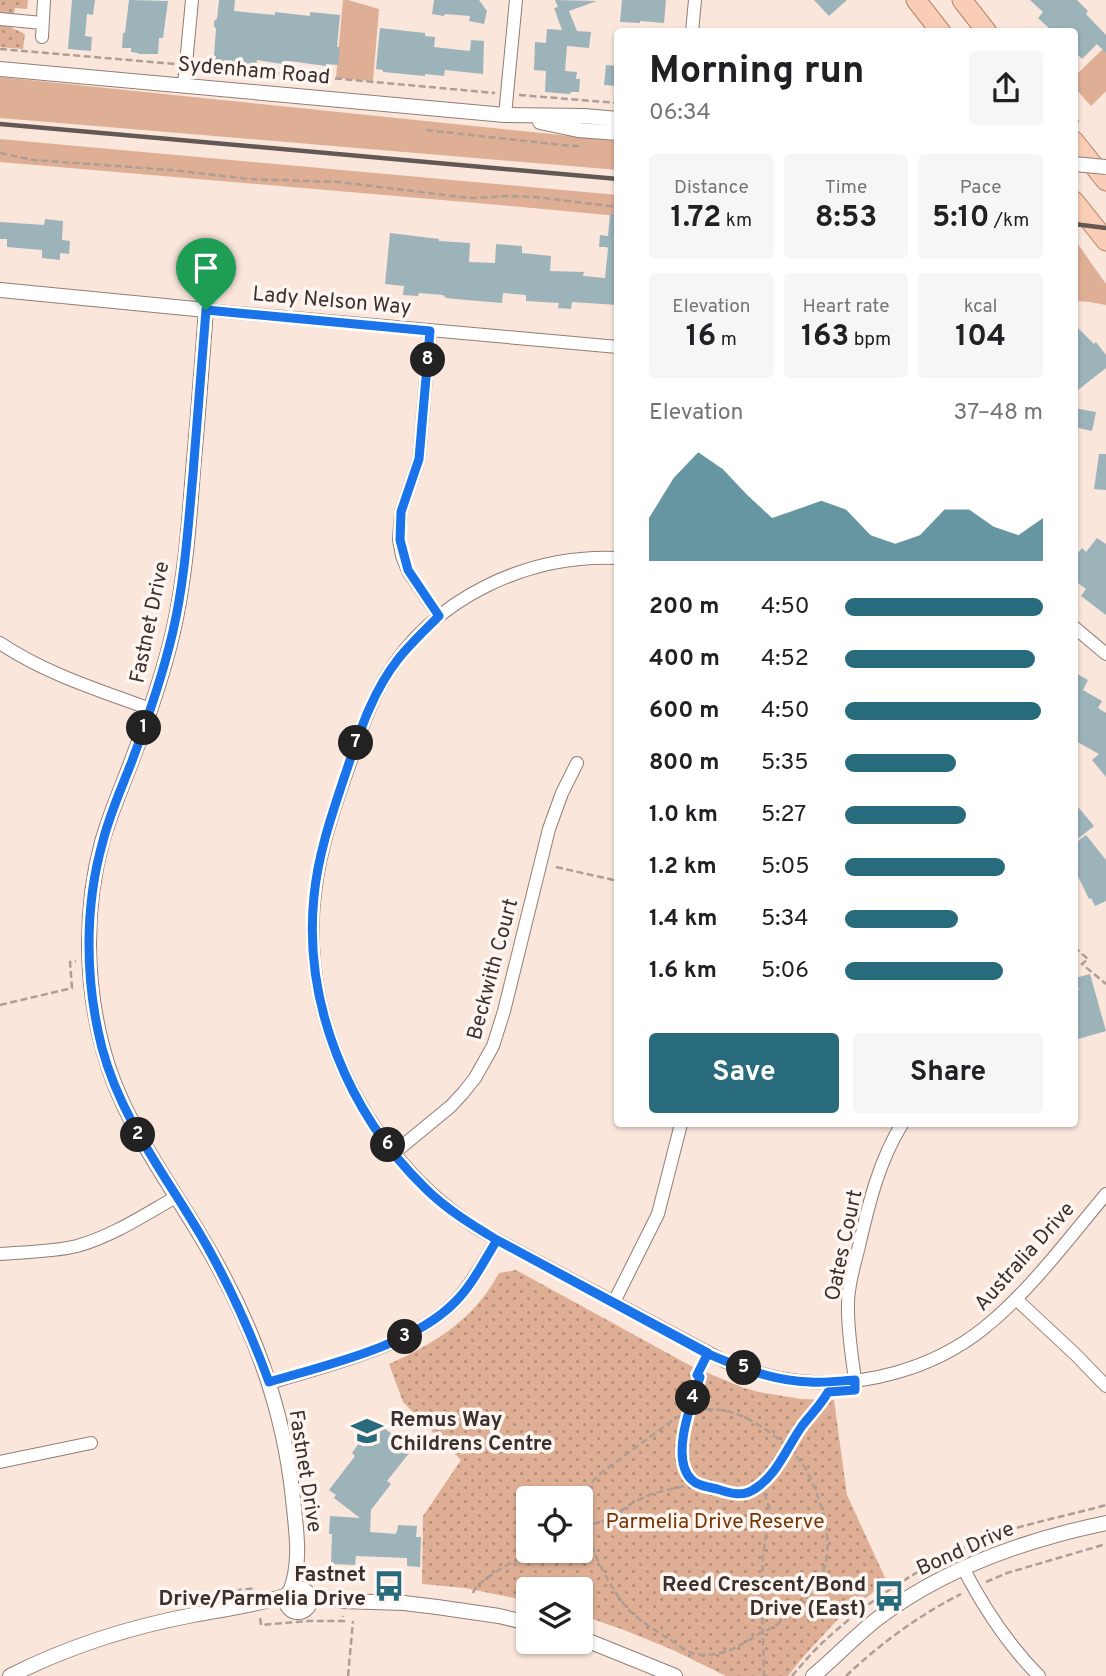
<!DOCTYPE html>
<meta charset="utf-8">
<style>
:root{--surface:#fff;--page:#f6f6f6;--text:#202124;--muted:#757577;--accent:#286b7d}
body{margin:0;font-family:Overpass,sans-serif;background:var(--page);color:var(--text);height:100vh;display:flex;flex-direction:column;font-size:26px;white-space:nowrap}
*{box-sizing:border-box;margin:0}
p{font-size:23px;color:var(--muted)}
.icon{flex:none;width:38px;height:38px;fill:none;stroke:currentColor;stroke-width:2;stroke-linecap:round;stroke-linejoin:round}
.map{position:relative;flex:1;overflow:hidden}
.panel{position:absolute;left:614px;top:28px;width:464px;height:1099px;display:flex;flex-direction:column;background:var(--surface);border-radius:7px;box-shadow:0 2px 5px #0004}
.panel>*{flex:none}
.tools{position:absolute;left:516px;top:1486px;display:grid;gap:14px}
.tools a{display:grid;place-items:center;width:77px;height:77px;border-radius:7px;background:var(--surface);box-shadow:0 2px 5px #0004;font-size:35px}
.pin{position:absolute;display:grid;place-items:center;width:60px;height:60px;color:#fff;margin:-72px -30px;border-radius:50% 50% 50% 0;rotate:-45deg;box-shadow:0 0 7px #0007}
.pin .icon{rotate:45deg}
.km{position:absolute;width:35px;height:35px;margin:-18px;border-radius:50%;background:#222;color:#fff;font-size:19px;line-height:35px;text-align:center}
.round{display:grid;place-items:center;flex:none;width:74px;height:74px;border-radius:7px;background:var(--page)}
.head{display:flex;align-items:center;justify-content:space-between;height:119px;padding:0 35px}
h1{font-size:38px;font-weight:700;line-height:52px}
.metrics{display:grid;grid-template-columns:repeat(3,1fr);gap:10px;height:119px;padding:7px 35px}
.metrics div{display:grid;align-content:center;border-radius:7px;background:var(--page);text-align:center}
.metrics b{font-size:30px;font-weight:700}
.metrics small{font-size:19px;font-weight:400}
.metrics p{font-size:19px}
.chart{height:196px;padding:14px 35px}
.chart p{display:flex;justify-content:space-between}
.chart svg{width:100%;height:126px;margin-top:7px;fill:var(--accent);opacity:.7}
.cta{display:flex;gap:14px;margin-top:auto;padding:14px 35px}
.cta a{flex:1;height:80px;border-radius:7px;background:var(--accent);color:#fff;font-size:28px;font-weight:700;line-height:80px;text-align:center}
.cta a+a{background:var(--page);color:var(--text)}
ul{padding:0 35px;list-style:none;font-size:23px}
li{display:grid;grid-template-columns:112px 84px 1fr;align-items:center;height:52px}
li i{height:18px;border-radius:9px;background:var(--accent)}
.map>svg:first-child{display:block}
</style>
<div class="map">
<svg width="1106" height="1676" viewBox="0 0 1106 1676">
<defs>
<pattern id="park-dots" width="8" height="8" patternUnits="userSpaceOnUse" patternTransform="scale(1.75)"><rect width="8" height="8" fill="#dfaf95"/><path d="M2 2h.1M6 6h.1" fill="none" stroke="#b68f7a" stroke-width="1.8" stroke-linecap="round"/></pattern>
</defs>
<rect width="100%" height="100%" fill="#fbe6dc"/>
<path fill="#dfaf95" d="M343,0H348L379,9L373,81L336,78Z
M1106,46V91L1091,106L1075,88V76Z
M0,77L618,141V170L0,118Z
M0,139L618,195V216L488,204L0,162Z
M1075,240L1106,284V305L1090,302L1075,301Z"/>
<path fill="url(#park-dots)" fill-rule="evenodd" d="M0,0H28L27,9L15,8L12,28L25,34L23,49L0,47Z
M516,1270L691,1366L744,1388L759,1392L801,1399L834,1400L847,1495L887,1582L838,1619L803,1657L788,1676H726L673,1650L624,1630L581,1615V1589H528V1601L465,1588L422,1584L423,1516L461,1460L403,1402L389,1364C436,1343 474,1319 499,1273ZM581,1498V1550H528V1498Z"/>
<path fill="#9cb3ba" d="M72,0H95L93,15L87,14L85,36L92,37L91,51L68,49Z
M129,0L168,1L163,38H159L158,54H138V53L131,52V48H122L123,33H125Z
M219,0H235L234,11L275,15V12L310,16V12L340,15L337,47H340L338,65L326,64V66L289,61H283L282,64L257,60L256,66L215,62L216,56H214L216,29L214,26V21L217,19Z
M434,0H479L487,11L484,24L469,21L470,16L445,14L444,16L432,14Z
M555,0L597,1L569,11L577,31L591,32L589,48L567,46L565,71L577,72L576,79H580L579,92H571L570,94L545,92L546,71L534,70L535,42L546,43L547,29L562,30L554,8L558,7Z
M622,0H666L664,23L640,21V23L620,22Z
M814,0H847L829,16Z
M1030,0H1077L1088,11L1086,14L1106,35V53L1097,44L1082,59L1074,51V32L1052,31L1038,18L1043,12Z
M380,28L425,33V36L435,37L434,47L470,51L471,40L484,41L483,74L445,70L444,76L425,74V76L383,72V70L376,69Z
M606,65L618,66V86L604,85Z
M610,214H618V305L572,302L571,309L558,308L559,303L526,301V295L503,293L502,303L455,299L446,298L443,295L419,293L418,296L403,295L404,286L385,284L390,233L439,239V241L470,243L469,262L495,263L496,244L522,246V253L551,256L550,271L584,272L583,276L605,278L608,249L607,247H599L600,235L608,236Z
M45,219L63,221L62,240L70,241L69,254L60,253V260L42,258V250L7,247V239H0V222L44,225Z
M1074,324L1094,344L1096,342L1106,355V368L1074,393Z
M1074,408L1096,412L1092,431L1074,427Z
M1099,454H1106V490L1094,489Z
M1097,538L1106,544V615L1081,596L1086,589L1074,580V558L1082,548L1086,552Z
M1074,672L1088,680L1083,690L1102,701L1098,708L1106,713V777L1092,760L1099,754L1074,740Z
M1074,802L1094,826L1079,838L1074,831Z
M1086,835L1106,860V901L1095,906L1091,898L1089,899L1074,868V844Z
M1090,974L1106,1031L1078,1039L1074,1028V992L1079,990L1075,978Z
M378,1428L382,1431L384,1428L393,1435L396,1432L411,1443L407,1449L410,1452L387,1481L391,1484L371,1510L370,1532L396,1534V1532H397L398,1525L417,1526L416,1537H421L420,1567L407,1566V1558L356,1556L355,1565L331,1564L332,1534H329L330,1516L360,1518L334,1498L336,1495L329,1490L355,1456L352,1453L359,1443L361,1445L366,1439L368,1441Z"/>
<g fill="none" stroke-linecap="round" stroke-linejoin="round">
<defs>
<path id="minor" d="M0,19L42,23
M692,32L695,0
M42,37L44,0
M184,85L192,0
M505,115L516,0
M206,310L618,347
M430,331L419,459L401,512L399,540L402,556L408,571L439,616
M618,558C527,554 433,598 385,678C369,705 359,736 349,766C334,808 320,849 315,893C298,1027 374,1169 490,1236L726,1362C750,1371 774,1378 799,1381C863,1388 933,1369 984,1328C1029,1292 1069,1238 1106,1194
M1074,627L1106,654
M0,643C46,674 99,690 150,709
M394,1153L451,1106L463,1093L475,1078L493,1046L504,1011L549,829L562,793L577,763
M0,1254C25,1252 52,1252 77,1246C113,1236 144,1215 176,1197
M1016,1299L1076,1355L1106,1386
M614,1302L658,1214L681,1124
M855,1380C852,1357 848,1333 848,1310C847,1288 854,1267 859,1246C869,1203 879,1161 902,1124
M269,1383C327,1365 412,1346 455,1302C472,1284 484,1261 497,1240
M0,1462L91,1443
M963,1568C984,1608 1007,1644 1039,1676"/>
<path id="tertiary" d="M0,69L505,115L584,116L618,119
M540,122L578,130L618,133
M0,290L206,310C202,363 198,417 193,471C189,525 185,579 173,632C163,675 148,718 132,760C122,787 110,814 102,842C84,909 85,983 103,1049C122,1122 169,1181 206,1245C252,1323 284,1410 293,1499C296,1530 302,1562 290,1592
M286 1600a12 12 0 1 1 24 0a12 12 0 1 1-24 0Z
M309,1595L342,1601L404,1603L437,1607L499,1616L528,1623
M581,1638L675,1676
M10,1676C67,1647 130,1627 193,1615C225,1609 257,1605 288,1595
M813,1676C835,1658 854,1637 877,1619C944,1568 1024,1540 1106,1523"/>
<path id="primary" d="M916,0L941,32
M962,0L987,32
M1074,141L1106,181
M1074,201L1106,241"/>
</defs>
<use href="#minor" stroke="#917e75" stroke-width="14"/>
<use href="#tertiary" stroke="#917e75" stroke-width="16"/>
<use href="#primary" stroke="#b48267" stroke-width="21"/>
<path stroke="#ae9e96" stroke-width="2.5" stroke-dasharray="7 3.5" stroke-linecap="butt" d="M0,49L175,64
M199,66L495,93
M519,95L618,103
M1074,117L1081,125
M426,130L571,146H583
M0,153L33,160L172,170L248,179L339,182L470,198L508,196L536,197L618,207
M556,867L618,881
M1074,947L1088,959L1082,964L1106,984
M0,1005L72,988L70,962L76,961
M703,1364L697,1375L700,1377C692,1401 668,1459 692,1480C698,1486 709,1487 717,1490C729,1493 742,1497 754,1490C777,1476 787,1447 802,1426C810,1415 819,1407 826,1396
M706,1409C717,1409 727,1410 737,1414C763,1424 797,1450 809,1475C838,1540 838,1585 773,1627C769,1630 764,1631 759,1634C738,1647 721,1658 695,1654C686,1652 676,1643 668,1638C654,1630 640,1621 629,1610C610,1590 580,1532 583,1504C585,1491 591,1482 601,1473L677,1417Z
M761,1483L770,1510L763,1555L762,1600L764,1676
M581,1528L608,1519L634,1502L651,1494L696,1483
M986,1582L1007,1573L1106,1544
M329,1583L360,1582
M473,1593C478,1578 520,1559 534,1550
M239,1594V1590L256,1588
M260,1618L261,1625L308,1621H344L343,1616
M348,1676L353,1621
M792,1676C800,1667 808,1657 817,1648C865,1601 934,1557 997,1534C1033,1522 1070,1515 1106,1505
M846,1676C880,1644 919,1615 961,1594"/>
<use href="#minor" stroke="#fff" stroke-width="12"/>
<use href="#tertiary" stroke="#fff" stroke-width="14"/>
<use href="#primary" stroke="#faceb6" stroke-width="19"/>
<path stroke="#635853" stroke-width="4.5" d="M0,124L618,179
M1074,224L1106,228"/>
<defs>
<path id="tertiary-bridge" d="M1074,164L1106,167"/>
</defs>
<use href="#tertiary-bridge" stroke="#917e75" stroke-width="16" stroke-linecap="butt"/>
<use href="#tertiary-bridge" stroke="#fff" stroke-width="14"/>
</g>
<g fill="none" stroke-linecap="round" stroke-linejoin="round">
<defs>
<path id="route" d="M206,310C202,364 197,419 193,474C188,526 185,579 173,631C163,675 148,718 132,761C122,787 110,813 103,841C84,907 85,982 102,1048C122,1123 171,1182 208,1248C232,1291 252,1336 269,1382C326,1365 412,1346 455,1302C472,1285 484,1261 497,1240L708,1353L697,1375L700,1377C692,1401 669,1459 692,1480C698,1486 708,1487 717,1489C729,1493 742,1497 753,1490C777,1476 787,1447 802,1426C811,1414 821,1405 828,1392L855,1390V1380C840,1381 825,1383 810,1382C773,1381 738,1367 704,1352L497,1240C472,1225 446,1209 425,1188C348,1113 303,1003 314,896C318,855 331,817 344,778C358,737 371,693 399,658C411,643 425,630 439,616L408,570L400,540L401,512L419,459L430,331L206,310"/>
</defs>
<use href="#route" stroke="#fff" stroke-width="14"/>
<use href="#route" stroke="#1a73e8" stroke-width="9"/>
</g>
<defs>
<symbol id="school-bare" viewBox="-9 -9 18 18"><path d="M0-5L7-2L0 1L-7-2ZM-4 1L0 2.5L4 1V4Q0 6-4 4Z" fill="#286b7d" stroke="#fff6f2" stroke-width="2.5" paint-order="stroke"/></symbol>
<symbol id="bus-bare" viewBox="-9 -9 18 18"><path d="M-5-6H5V4H4V6H2V4H-2V6H-4V4H-5ZM-3.5-4V0h7V-4ZM-3.5 1.2v1.5H-2V1.2ZM2 1.2v1.5H3.5V1.2Z" fill="#286b7d" stroke="#fff6f2" stroke-width="2.5" paint-order="stroke"/></symbol>
</defs>
<g fill-rule="evenodd">
<use href="#school-bare" x="345" y="1409" width="44" height="44"/>
<use href="#bus-bare" x="367" y="1564" width="44" height="44"/>
<use href="#bus-bare" x="867" y="1574" width="44" height="44"/>
</g>
<g text-anchor="middle" stroke-width="7" stroke-linejoin="round" paint-order="stroke">
<g font-size="21" fill="#39312d" stroke="#fff6f2">
<text transform="translate(254 70) rotate(5)" y="7">Sydenham Road</text>
<text transform="translate(332 300) rotate(5)" y="7">Lady Nelson Way</text>
<text transform="translate(149 622) rotate(-78)" y="7">Fastnet Drive</text>
<text transform="translate(492 969) rotate(-75)" y="7">Beckwith Court</text>
<text transform="translate(843 1245) rotate(-78)" y="7">Oates Court</text>
<text transform="translate(1024 1256) rotate(-48)" y="7">Australia Drive</text>
<text transform="translate(306 1471) rotate(81)" y="7">Fastnet Drive</text>
<text transform="translate(965 1548) rotate(-24)" y="7">Bond Drive</text>
</g>
<g font-size="21" font-weight="bold" fill="#39312d" stroke="#fff6f2" text-anchor="end">
<text x="390" y="1426" text-anchor="start">Remus Way<tspan x="390" dy="24">Childrens Centre</tspan></text>
<text x="366" y="1581">Fastnet<tspan x="366" dy="24">Drive/Parmelia Drive</tspan></text>
<text x="866" y="1591">Reed Crescent/Bond<tspan x="866" dy="24">Drive (East)</tspan></text>
</g>
<g font-size="21" fill="#773402" stroke="#fff6f2">
<text x="715" y="1528">Parmelia Drive Reserve</text>
</g>
</g>
</svg>
<div class="tools">
<a><svg class="icon" aria-label="locate" viewBox="0 0 24 24"><circle cx="12" cy="12" r="6"/><path d="M12 2v4M12 18v4M2 12h4M18 12h4"/></svg></a>
<a><svg class="icon" aria-label="layers" viewBox="0 0 24 24"><path d="M12 4l9 5-9 5-9-5zM3 14l9 5 9-5"/></svg></a>
</div>
<div class="pin" style="left:206px;top:310px;background:#1e9e55"><svg class="icon" aria-label="arrive" viewBox="0 0 24 24"><path d="M6 21V4h12l-3 4 3 4H6"/></svg></div>
<b class="km" style="left:144px;top:728px">1</b>
<b class="km" style="left:138px;top:1135px">2</b>
<b class="km" style="left:405px;top:1337px">3</b>
<b class="km" style="left:693px;top:1398px">4</b>
<b class="km" style="left:744px;top:1368px">5</b>
<b class="km" style="left:388px;top:1145px">6</b>
<b class="km" style="left:356px;top:743px">7</b>
<b class="km" style="left:428px;top:360px">8</b>
<section class="panel">
<div class="head"><div><h1>Morning run</h1><p>06:34</p></div><a class="round"><svg class="icon" aria-label="share" viewBox="0 0 24 24"><path d="M12 15V3M7 8l5-5 5 5M5 13v7h14v-7"/></svg></a></div>
<div class="metrics">
<div><p>Distance</p><b>1.72<small> km</small></b></div>
<div><p>Time</p><b>8:53</b></div>
<div><p>Pace</p><b>5:10<small> /km</small></b></div>
</div>
<div class="metrics">
<div><p>Elevation</p><b>16<small> m</small></b></div>
<div><p>Heart rate</p><b>163<small> bpm</small></b></div>
<div><p>kcal</p><b>104</b></div>
</div>
<div class="chart"><p><span>Elevation</span>37–48 m</p>
<svg viewBox="0 0 160 44" preserveAspectRatio="none"><path d="M0 44V29L10 15L20 6L30 12L40 21L50 29L60 26L70 23L80 26L90 35L100 38L110 35L120 26L130 26L140 32L150 35L160 29V44z"/></svg>
</div>
<ul>
<li><b>200 m</b>4:50<i style="width:100%"></i></li>
<li><b>400 m</b>4:52<i style="width:96%"></i></li>
<li><b>600 m</b>4:50<i style="width:99%"></i></li>
<li><b>800 m</b>5:35<i style="width:56%"></i></li>
<li><b>1.0 km</b>5:27<i style="width:61%"></i></li>
<li><b>1.2 km</b>5:05<i style="width:81%"></i></li>
<li><b>1.4 km</b>5:34<i style="width:57%"></i></li>
<li><b>1.6 km</b>5:06<i style="width:80%"></i></li>
</ul>
<div class="cta"><a>Save</a><a>Share</a></div>
</section>
</div>
